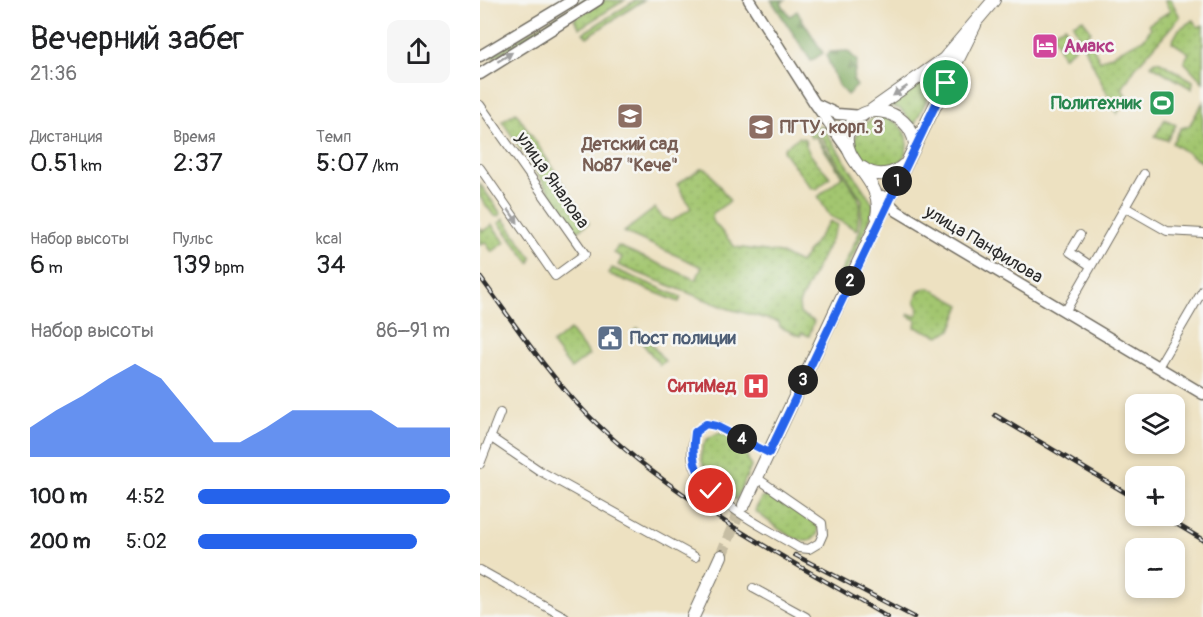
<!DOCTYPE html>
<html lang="ru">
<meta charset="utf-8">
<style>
:root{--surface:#fff;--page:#f6f6f6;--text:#202124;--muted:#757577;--accent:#2563eb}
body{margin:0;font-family:Pangolin,sans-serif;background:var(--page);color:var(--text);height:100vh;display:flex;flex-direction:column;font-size:22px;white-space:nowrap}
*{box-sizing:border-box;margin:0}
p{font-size:20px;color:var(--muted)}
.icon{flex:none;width:33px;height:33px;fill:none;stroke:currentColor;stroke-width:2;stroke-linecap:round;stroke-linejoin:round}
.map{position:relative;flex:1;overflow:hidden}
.panel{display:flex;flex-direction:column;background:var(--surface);width:480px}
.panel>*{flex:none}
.tools{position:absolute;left:645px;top:394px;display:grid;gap:12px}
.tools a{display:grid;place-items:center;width:60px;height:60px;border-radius:12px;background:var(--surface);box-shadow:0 3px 9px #0003;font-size:30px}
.pin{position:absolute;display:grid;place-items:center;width:51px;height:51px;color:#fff;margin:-26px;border:3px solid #fff;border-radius:50%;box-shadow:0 2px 6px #0007}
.km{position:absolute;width:30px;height:30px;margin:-15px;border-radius:50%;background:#222;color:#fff;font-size:16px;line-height:30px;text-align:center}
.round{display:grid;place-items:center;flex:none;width:63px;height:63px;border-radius:12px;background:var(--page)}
.overview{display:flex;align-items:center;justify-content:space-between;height:102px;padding:0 30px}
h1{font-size:33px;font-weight:600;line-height:45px}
.figures{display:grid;grid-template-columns:repeat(3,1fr);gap:9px;height:102px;padding:6px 30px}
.figures div{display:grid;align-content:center}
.figures b{font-size:26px;font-weight:600}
.figures small{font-size:16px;font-weight:400}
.figures p{font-size:16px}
.chart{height:168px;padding:12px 30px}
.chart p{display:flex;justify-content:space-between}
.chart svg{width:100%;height:108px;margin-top:6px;fill:var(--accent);opacity:.7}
ul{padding:0 30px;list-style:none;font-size:20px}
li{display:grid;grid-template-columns:96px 72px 1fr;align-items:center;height:45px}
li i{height:15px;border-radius:8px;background:var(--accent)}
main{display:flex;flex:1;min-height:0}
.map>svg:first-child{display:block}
</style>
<main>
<section class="panel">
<div class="overview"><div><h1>Вечерний забег</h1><p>21:36</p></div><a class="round"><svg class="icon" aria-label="share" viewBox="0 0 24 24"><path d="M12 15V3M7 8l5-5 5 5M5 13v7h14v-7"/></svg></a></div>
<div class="figures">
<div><p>Дистанция</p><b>0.51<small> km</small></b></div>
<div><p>Время</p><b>2:37</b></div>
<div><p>Темп</p><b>5:07<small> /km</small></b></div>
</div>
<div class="figures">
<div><p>Набор высоты</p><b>6<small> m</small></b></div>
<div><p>Пульс</p><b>139<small> bpm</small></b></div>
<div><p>kcal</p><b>34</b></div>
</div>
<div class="chart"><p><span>Набор высоты</span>86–91 m</p>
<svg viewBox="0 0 160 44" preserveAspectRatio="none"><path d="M0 44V32L10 25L20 19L30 12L40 6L50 12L60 25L70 38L80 38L90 32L100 25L110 25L120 25L130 25L140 32L150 32L160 32V44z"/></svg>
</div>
<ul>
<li><b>100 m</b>4:52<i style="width:100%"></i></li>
<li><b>200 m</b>5:02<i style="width:87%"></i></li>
</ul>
</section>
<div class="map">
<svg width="723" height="617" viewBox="0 0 723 617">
<defs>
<pattern id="grass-dots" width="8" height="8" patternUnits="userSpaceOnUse" patternTransform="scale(1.5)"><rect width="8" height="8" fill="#a3c670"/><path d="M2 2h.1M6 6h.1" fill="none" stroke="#8caa61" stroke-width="1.8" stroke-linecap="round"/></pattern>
<pattern id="forest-firs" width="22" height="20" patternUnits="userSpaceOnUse" patternTransform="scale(1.5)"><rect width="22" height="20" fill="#82ab62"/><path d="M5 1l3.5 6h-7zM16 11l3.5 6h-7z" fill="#6b8b51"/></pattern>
</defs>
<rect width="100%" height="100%" fill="#f6f6f2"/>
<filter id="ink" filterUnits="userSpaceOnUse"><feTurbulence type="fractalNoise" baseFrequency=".0167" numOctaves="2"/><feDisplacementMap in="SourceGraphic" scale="12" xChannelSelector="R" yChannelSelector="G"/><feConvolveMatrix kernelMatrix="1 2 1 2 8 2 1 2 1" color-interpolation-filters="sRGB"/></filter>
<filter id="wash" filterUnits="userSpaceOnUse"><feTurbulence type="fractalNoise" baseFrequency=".008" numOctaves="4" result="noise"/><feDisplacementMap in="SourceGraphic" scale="24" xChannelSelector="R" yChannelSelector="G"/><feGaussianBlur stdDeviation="1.35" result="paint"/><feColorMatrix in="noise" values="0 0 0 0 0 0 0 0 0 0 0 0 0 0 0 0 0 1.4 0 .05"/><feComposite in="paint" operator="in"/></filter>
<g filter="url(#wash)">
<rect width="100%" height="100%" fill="#ede1c1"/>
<path fill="url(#grass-dots)" stroke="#67784e" stroke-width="1.5" d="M103,0H109L13,58L12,55Z
M125,0H145L100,28L94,19Z
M156,0H164L107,37L103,33Z
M684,0H691L700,17L655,68L642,89L647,97L637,114L593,24L603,19L611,32L607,35L620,61L665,38L671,28L669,24L690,11Z
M713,20L718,27L723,25V82L704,62L709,53L692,42L699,29Z
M585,26L595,48L583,57L572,32Z
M675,61L680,62L713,81L712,89L671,65Z
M462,70L434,125L420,109L409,106Z
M723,102V163L692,143L701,128L709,126Z
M36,112L109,223L96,232L22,121Z
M375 144a26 26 0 1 1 52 0a26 26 0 1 1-52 0Z
M685,119L696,125L687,140L675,136Z
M342,126L393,204L392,214L365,273L360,274L380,231L382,200L335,127Z
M332,128L377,195L380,203L377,230L350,216L338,197L362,176L336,137L331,138L328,131Z
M319,137L325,139C326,156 342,166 350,177L337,189L331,188L303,151L305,147Z
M222,168L228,170L250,201L233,213L232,220L255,247L300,253L320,263L350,221L358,225L319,304L320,314L334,321L329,336L322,333L320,336L300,327L299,322L249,309L138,265L142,257L134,253L138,246L216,280L222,267L144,232L175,208L182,217L192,221L211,208L197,184Z
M0,184L21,214L19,216H14L0,197Z
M24,219L52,258L50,263L19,223Z
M12,225L25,242L12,252L5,242L0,245V228L3,231Z
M132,268L201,297L199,302L129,274Z
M445,288H450L481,305L471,330L459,336L435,327L436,320L428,316L429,314L436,316L439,309L435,301L438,292Z
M158,328L185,361L180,365L153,332Z
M90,330L109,355L91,369L72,344Z
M243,433C261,441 265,448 271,467L256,500C247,491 234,482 227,472C216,455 221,435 243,433Z
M291,496L300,498L337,524C338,529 339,534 334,538C321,551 287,519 275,511L281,498Z"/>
<path fill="url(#forest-firs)" stroke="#566b46" stroke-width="1.5" d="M291,0H305L301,3L310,16L317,11L343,53L331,61Z
M368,51L377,61L373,80L377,86L367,95L358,85L346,55L350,52Z"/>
</g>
<g filter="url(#ink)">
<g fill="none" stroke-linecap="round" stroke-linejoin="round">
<path stroke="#c6bda3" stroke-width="12" stroke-dasharray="12 6" stroke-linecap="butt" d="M241,556L258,515L264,505"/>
<defs>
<path id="street" d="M0,105L105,254L75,276L0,168
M645,207L687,231L723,233
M600,235L590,252L611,266
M585,312L664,174
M678,367L723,290
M10,437L60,471L215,557
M0,464L20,413
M277,478L342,523L343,534L339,543L329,549L319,548C288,529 215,496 212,455C211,448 214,439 215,432L226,424L236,426L289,453
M0,570L85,617
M273,588L326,617"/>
<path id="secondary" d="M269,0L334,102L368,150
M0,56L93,0
M0,74L118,0
M338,105L357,114L383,116
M402,196L417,211L723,394"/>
<path id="primary" d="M389,112L464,59L514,0
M383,168C396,178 413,175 424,165
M397,216C405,181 363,163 367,136C374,97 430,107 435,144
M264,505L394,229L495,25
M213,617L241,556"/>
</defs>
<use href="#street" stroke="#6f6b60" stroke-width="10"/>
<use href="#secondary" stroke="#6f6b60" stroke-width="13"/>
<use href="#primary" stroke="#6f6b60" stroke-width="14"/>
<use href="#street" stroke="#fff" stroke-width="8"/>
<use href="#secondary" stroke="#fff" stroke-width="10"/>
<use href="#primary" stroke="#fff" stroke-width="12"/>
<defs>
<path id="rail" d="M0,277C34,323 66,372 106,413C192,501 303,555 407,617
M515,415L656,499
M683,516L723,540
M315,555L434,617"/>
</defs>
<use href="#rail" stroke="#2b2b2b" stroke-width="4.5"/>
<use href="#rail" stroke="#f6f6f2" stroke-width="2" stroke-dasharray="7" stroke-linecap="butt"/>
</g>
<defs><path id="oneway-solid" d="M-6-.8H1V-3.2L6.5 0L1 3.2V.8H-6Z" transform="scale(1.5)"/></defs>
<g fill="#a0a0a0">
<use href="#oneway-solid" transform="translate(25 57) rotate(-32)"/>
<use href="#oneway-solid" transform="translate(420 91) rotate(146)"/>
<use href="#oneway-solid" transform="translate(33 216) rotate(55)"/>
</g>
</g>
<g fill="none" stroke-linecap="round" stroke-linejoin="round" filter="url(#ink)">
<defs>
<path id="route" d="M231,491C214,468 211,461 215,432L226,424L236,426L289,453L466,83"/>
</defs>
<use href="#route" stroke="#fff" stroke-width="12"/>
<use href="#route" stroke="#2563eb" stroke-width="8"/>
</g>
<defs>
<symbol id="hotel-square" viewBox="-11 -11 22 22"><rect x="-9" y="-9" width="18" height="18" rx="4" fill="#d1479c" stroke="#f6f6f2"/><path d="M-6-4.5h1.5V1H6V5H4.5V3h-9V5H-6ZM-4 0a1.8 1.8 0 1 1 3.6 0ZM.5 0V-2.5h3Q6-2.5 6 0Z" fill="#fff"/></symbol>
<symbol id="stadium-square" viewBox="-11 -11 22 22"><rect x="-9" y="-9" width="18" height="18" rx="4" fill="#2e9e5b" stroke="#f6f6f2"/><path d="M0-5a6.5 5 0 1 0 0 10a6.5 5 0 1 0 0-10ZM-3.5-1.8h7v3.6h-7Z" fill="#fff"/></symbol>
<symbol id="school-square" viewBox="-11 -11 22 22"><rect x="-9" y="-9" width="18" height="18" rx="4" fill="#8d6e63" stroke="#f6f6f2"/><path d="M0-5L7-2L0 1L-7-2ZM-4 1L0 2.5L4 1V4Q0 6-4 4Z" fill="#fff"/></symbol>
<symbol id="university-square" viewBox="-11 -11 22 22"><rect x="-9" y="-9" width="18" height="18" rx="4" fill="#8d6e63" stroke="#f6f6f2"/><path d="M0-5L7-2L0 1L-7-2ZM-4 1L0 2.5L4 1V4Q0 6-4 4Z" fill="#fff"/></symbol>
<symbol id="civic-square" viewBox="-11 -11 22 22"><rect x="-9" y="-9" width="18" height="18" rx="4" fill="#5c6f8a" stroke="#f6f6f2"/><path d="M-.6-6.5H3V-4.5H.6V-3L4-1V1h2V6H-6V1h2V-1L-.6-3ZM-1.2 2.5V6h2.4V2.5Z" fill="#fff"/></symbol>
<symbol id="hospital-square" viewBox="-11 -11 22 22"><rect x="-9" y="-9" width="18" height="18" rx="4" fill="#e0444e" stroke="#f6f6f2"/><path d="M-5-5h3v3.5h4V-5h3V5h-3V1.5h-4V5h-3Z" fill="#fff"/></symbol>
</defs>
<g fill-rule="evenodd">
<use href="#hotel-square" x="550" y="31" width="30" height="30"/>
<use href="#stadium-square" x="667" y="88" width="30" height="30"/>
<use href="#school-square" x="135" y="101" width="30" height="30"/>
<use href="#university-square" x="266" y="112" width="30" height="30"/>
<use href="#civic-square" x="115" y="323" width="30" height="30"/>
<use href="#hospital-square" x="261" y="371" width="30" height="30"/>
</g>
<g text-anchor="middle" stroke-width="5" stroke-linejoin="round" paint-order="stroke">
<g font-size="18" font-weight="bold" fill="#b23c85" stroke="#f6f6f2" text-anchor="start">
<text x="584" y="52">Амакс</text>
</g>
<g font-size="18" font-weight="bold" fill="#27864d" stroke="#f6f6f2" text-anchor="end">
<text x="662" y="109">Политехник</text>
</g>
<g font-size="18" font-weight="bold" fill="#785e54" stroke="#f6f6f2" text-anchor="start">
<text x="300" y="133">ПГТУ, корп. 3</text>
<text x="150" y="150" text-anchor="middle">Детский сад<tspan x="150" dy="21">№87 "Кече"</tspan></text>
</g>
<g font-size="18" fill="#2b2b2b" stroke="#f6f6f2">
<text transform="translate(73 180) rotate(55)" y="6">улица Яналова</text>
<text transform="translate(504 244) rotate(31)" y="6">улица Панфилова</text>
</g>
<g font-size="18" font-weight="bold" fill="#4e5e75" stroke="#f6f6f2" text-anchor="start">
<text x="150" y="344">Пост полиции</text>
</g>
<g font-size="18" font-weight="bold" fill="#be3a42" stroke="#f6f6f2" text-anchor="end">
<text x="256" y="392">СитиМед</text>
</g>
</g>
</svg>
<div class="tools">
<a><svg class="icon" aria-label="layers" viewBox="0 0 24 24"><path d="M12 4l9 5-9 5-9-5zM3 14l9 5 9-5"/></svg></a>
<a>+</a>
<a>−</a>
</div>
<div class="pin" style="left:466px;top:83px;background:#1e9e55"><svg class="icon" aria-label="arrive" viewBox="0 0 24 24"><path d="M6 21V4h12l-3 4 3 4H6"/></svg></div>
<div class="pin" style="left:231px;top:491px;background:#d93025"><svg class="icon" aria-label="check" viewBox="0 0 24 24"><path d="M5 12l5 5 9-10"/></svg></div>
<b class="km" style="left:417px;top:181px">1</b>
<b class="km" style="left:370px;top:281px">2</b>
<b class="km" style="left:323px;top:380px">3</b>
<b class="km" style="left:262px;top:439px">4</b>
</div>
</main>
